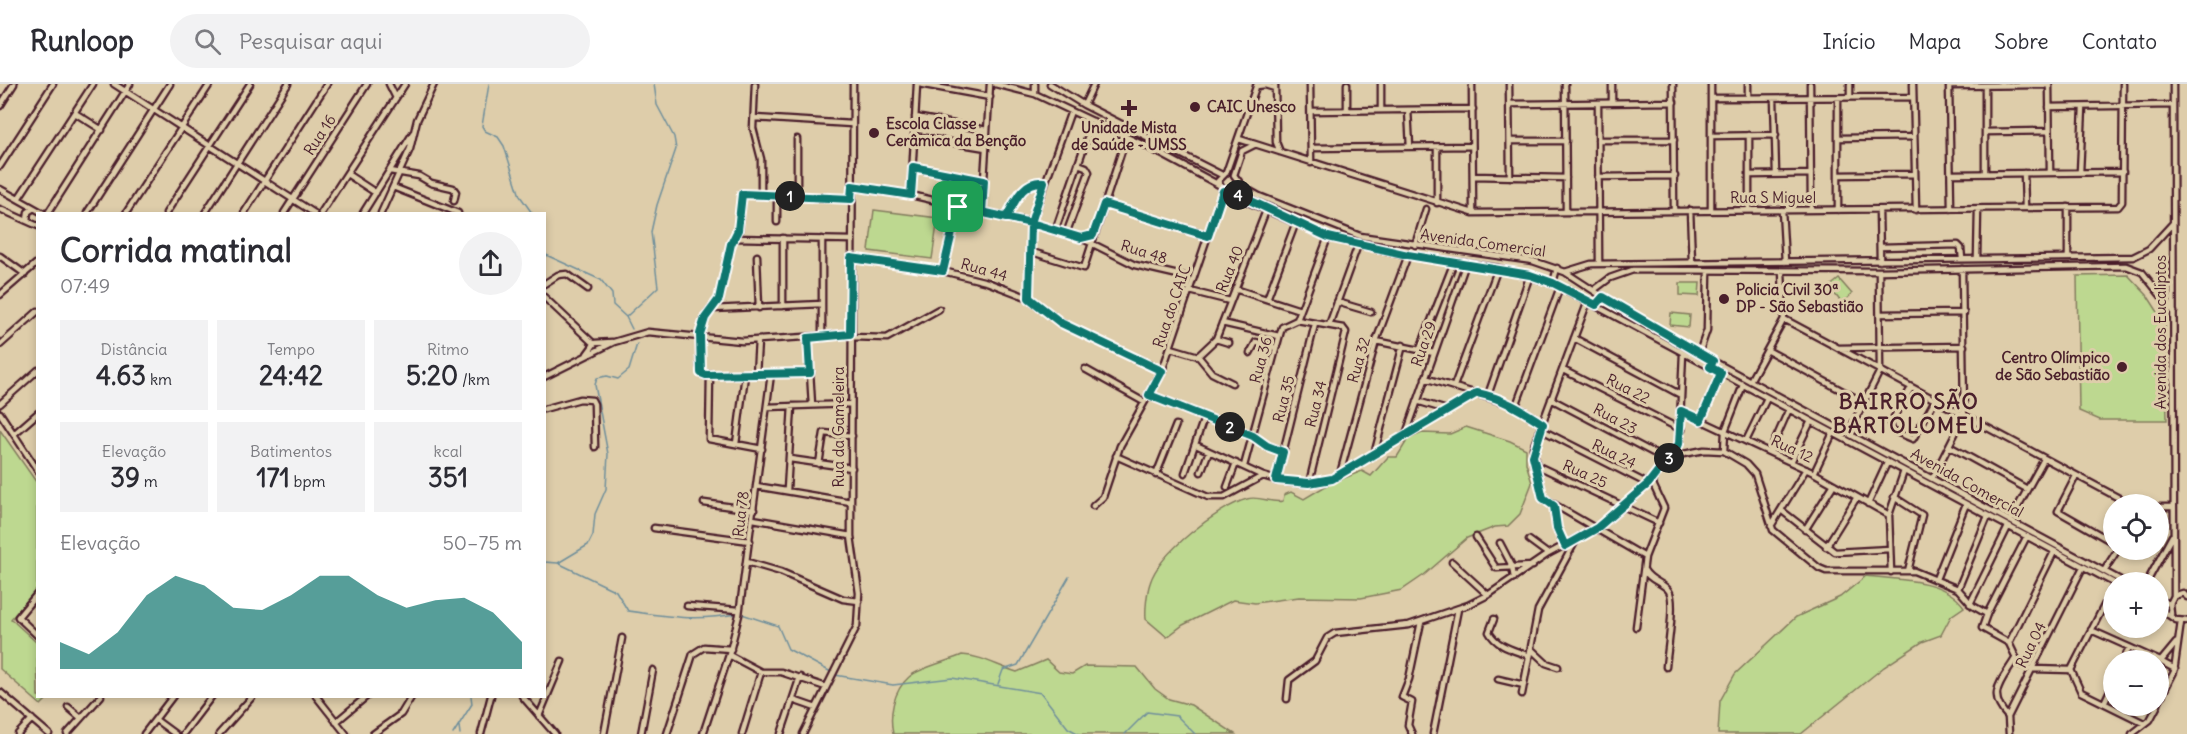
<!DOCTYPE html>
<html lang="pt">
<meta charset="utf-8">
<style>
:root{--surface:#fff;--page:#f2f2f3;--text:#2b2b33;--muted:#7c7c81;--line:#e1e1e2;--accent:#0f766e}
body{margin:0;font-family:Delius,sans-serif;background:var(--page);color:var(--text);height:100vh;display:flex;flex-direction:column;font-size:22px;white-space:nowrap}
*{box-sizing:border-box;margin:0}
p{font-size:20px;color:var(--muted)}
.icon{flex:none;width:33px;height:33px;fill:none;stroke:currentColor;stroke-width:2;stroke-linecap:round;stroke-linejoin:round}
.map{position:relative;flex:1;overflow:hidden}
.sheet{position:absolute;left:36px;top:128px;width:510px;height:486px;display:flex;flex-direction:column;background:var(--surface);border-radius:0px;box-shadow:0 3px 9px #0003}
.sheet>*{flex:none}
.controls{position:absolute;left:2103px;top:410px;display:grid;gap:12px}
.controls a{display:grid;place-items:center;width:66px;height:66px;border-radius:50%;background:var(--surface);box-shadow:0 3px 9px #0003;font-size:30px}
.pin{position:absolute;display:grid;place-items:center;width:51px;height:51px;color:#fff;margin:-26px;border-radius:12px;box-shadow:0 3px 9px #0006}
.km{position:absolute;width:30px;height:30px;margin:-15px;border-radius:50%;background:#222;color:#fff;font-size:16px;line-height:30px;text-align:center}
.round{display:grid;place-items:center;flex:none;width:63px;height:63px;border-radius:32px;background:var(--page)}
.overview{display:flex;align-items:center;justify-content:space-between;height:102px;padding:0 24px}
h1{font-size:33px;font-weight:800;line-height:45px}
.stats{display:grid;grid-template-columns:repeat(3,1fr);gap:9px;height:102px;padding:6px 24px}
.stats div{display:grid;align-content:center;border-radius:0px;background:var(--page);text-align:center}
.stats b{font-size:26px;font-weight:800}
.stats small{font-size:16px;font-weight:400}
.stats p{font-size:16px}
.chart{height:168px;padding:12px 24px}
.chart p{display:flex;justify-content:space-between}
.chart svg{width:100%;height:108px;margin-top:6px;fill:var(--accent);opacity:.7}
header{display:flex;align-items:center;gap:36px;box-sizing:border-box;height:84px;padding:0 30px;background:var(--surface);border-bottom:2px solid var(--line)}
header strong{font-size:28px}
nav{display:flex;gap:33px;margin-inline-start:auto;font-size:21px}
.search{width:420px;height:54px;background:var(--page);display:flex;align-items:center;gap:15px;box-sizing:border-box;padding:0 21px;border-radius:33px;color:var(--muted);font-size:22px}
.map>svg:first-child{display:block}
</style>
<header>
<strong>Runloop</strong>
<div class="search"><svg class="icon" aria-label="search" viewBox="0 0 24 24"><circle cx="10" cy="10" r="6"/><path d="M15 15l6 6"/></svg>Pesquisar aqui</div>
<nav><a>Início</a><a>Mapa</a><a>Sobre</a><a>Contato</a></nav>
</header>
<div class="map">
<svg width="2187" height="650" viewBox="0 0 2187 650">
<rect width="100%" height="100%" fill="#decdaa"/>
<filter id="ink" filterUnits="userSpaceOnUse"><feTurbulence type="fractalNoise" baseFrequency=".0167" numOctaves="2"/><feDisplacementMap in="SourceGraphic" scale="12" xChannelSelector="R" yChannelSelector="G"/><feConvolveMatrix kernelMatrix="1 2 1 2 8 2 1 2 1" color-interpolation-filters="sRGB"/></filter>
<g filter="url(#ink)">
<path fill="#bdd890" stroke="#847c5e" stroke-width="1.5" d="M874,126L938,134L932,175L869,167Z
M2128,191L2147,211L2165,239L2167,336H2100L2079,327L2077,192Z
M1839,195L1852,210L1842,219L1829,203Z
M1680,199H1700L1699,212L1680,211Z
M1671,229L1690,231L1689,243L1670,241Z
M1466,343L1510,357L1526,365V379L1532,399L1520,430L1508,442L1495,443L1467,454L1424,491L1402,506L1361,514L1299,513L1255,519L1233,516L1183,541L1167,553L1146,535C1145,526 1147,508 1150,499C1159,469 1218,423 1247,415C1259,411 1271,420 1283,417L1284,411L1291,408L1304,415L1329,400L1362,387L1371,392L1388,373H1397L1408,355L1422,349L1450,350Z
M0,346L37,399V505L11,535L37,559L38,612H50L41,621L0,585Z
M1866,492C1898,496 1944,494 1964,523L1951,532L1941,551L1922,558L1884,583L1801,650H1718L1720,617L1735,590L1796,533L1840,513Z
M962,571C982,572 997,582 1017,588L1046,576L1059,588L1072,590L1085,582L1137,583L1155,605L1169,615L1191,621L1235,650H893C889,631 893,607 909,593C918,584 949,577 962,571Z"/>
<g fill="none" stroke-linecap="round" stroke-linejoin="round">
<path stroke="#708f9b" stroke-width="1.5" d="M489,0L482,42L485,47L498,53L504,62L520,112L532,129
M544,170L601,196L612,210L613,221L626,233L632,245
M626,233L658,203L651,148L657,121L676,65L674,53L657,21L654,0
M544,478L558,479L588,461L593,451L595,430L606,405L608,370L595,301L597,294L607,292L618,295L629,286L637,260
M558,479L616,507L628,527C669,533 696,537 737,530
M742,530L778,542L788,565L831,588
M835,591L893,601L952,594L1041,609L1068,644L1079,650
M998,600L1003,586L1018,581L1069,493
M459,642L460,650
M453,650L472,620L471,612
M1125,650L1147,628L1177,632L1195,650"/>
<defs>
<path id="minor" d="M114,0L314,129
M389,0L396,14
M755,0L753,44L761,75V110
M919,0L990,13
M995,0L1035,10
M1035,0V10L1150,64L1219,101
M1050,0L1084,21L1222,91
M1275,0L1276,58L1280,68
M1310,0L1311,79
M1381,0V26
M1472,0L1473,129
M1509,0L1510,93
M1565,0L1566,128
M1612,0V19
M1673,0L1674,127
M1711,0V126
M1810,0L1811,126
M1850,0V13
M1913,0L1916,126
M1949,0L1951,125
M2049,0L2050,88
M2173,0L2174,512
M1256,2L1265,1L1275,4
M1950,2L2049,1
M1711,14L1913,13
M1748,14V0
M1838,14V126
M1774,15L1776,90
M1598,19L1599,180
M1510,20L1674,18
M1084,21L1094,0
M0,22L14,0
M2049,23L2173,21
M1347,26V0
M1408,26L1410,63
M1311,27L1473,25
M75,29L102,46
M915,33L987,46
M754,34L852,40
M1985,48L2049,47
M1749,51V126
M914,52L986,64
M1711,52L1776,51
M1838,54L1914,53
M797,55V112
M1239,55L1473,129L2118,123L2122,118L2123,0
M1598,56H1674
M1510,57H1566
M1254,61L1242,67L1234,91L1243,103L1259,112L1360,152L1533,177L1565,188L1648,242L2124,498
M1437,63V119
M1312,64L1472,62
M0,82L53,0
M913,83L984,97
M390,87L419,92L431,99L453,104L456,108L454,117
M2080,88L2083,23
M1226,89L1218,97L1223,107L1328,153L1408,171L1498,184L1553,199L2114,499
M1226,89L1257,0
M1985,89V2
M2024,89L2025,124
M347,90L376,109
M1951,90L2123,88
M1749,91L1811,90
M1838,91L1915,90
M1473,92L1566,94
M1598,93L1675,92
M852,102L911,111L1031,139L1081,154L1135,181L1187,193
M393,103L458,129
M0,105L43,129
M911,111L917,0
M18,115L93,0
M1104,120L1208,152
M2068,123V173
M0,125L38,142
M1690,126L1692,178
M1782,126L1785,178
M1879,126L1880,177
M982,128L990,0
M48,129L130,0
M87,129L170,0
M126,129L210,0
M166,129L250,0
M205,129L288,0
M244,129L327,0
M284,129L367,0
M321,129L405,0
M363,129L413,49
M381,129L410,65L417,36L434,0
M1006,134C1015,117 1023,97 1044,98
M27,137L28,128L34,124
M777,138V111
M1055,147L1093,37
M1066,150L1089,88L1086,83L1078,80
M734,154L852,156
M1415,161L1426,125
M1880,163L1958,161L1961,164L1962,175
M1032,168L1084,184L1126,54
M0,172L25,190
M757,172L759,224
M851,174L943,187L987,198L1029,214L1061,239L1162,287
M1977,175L1978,125
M943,187L958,123
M1565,188L1591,180L2133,173L2149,165L2173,139
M1553,199L1557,184
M544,200L558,191L567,190L588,205
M1235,205L1300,226
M1594,206L1610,194L1633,186L1879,187L2126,182L2142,188L2174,228
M1190,207L1230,217
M0,211L38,178
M544,213L594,260
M1029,214L1031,139L1071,27
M1267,215L1296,138
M1588,217L1533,364L1543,414L1645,473L1664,424L1651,396
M1337,218L1371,228
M783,222V154
M712,225L822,220
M1880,230L1964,229
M1784,235L2130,420
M1297,236L1343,244L1346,248L1309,399
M1222,239L1279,252
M1329,241L1358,161
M822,253V155
M850,253L887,254L939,225
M808,254L812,321
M1574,254L1681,311
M1216,255L1229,259
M1376,257L1434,269
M0,261L38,227
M1171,264L1198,272L1212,289L1232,299
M1838,264L1964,262
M1420,265L1454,178
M1767,266L1863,318
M1250,269L1256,258L1276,264
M1699,269L1707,246L1708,188
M587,270L595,259L612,258
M1198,272L1216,255L1267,124
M1085,285L1144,318
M1563,286L1682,346
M811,289L704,291L700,283V250L705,234L719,215L731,160L739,146L742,110L851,115
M710,290L709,355L762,365
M756,290L758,257
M544,293L614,258L648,248L742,257L850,250
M1425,294L1516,322L1543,340
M1750,297L1784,235L1782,187
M1454,302L1498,184
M1911,304L1890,340L1892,346L1913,355L1935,316
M1149,311L1253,352L1267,362L1283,367
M1488,311L1530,191
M1551,315L1663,374L1704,366L1724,367L1746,380L1755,390L1773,446L1819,484L1826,487H1914L1958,505L1973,522L1987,530L1982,544L2009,559L2019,580L2032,585L2071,586L2081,608L2144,639
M1417,317L1447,326
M0,320L38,286
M1516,322L1560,203
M767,323L851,320
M544,325L580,315L592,316L594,320L595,363
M1681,327L1814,389L1889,431
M0,329L38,387
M1701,336L1721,289
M1540,345L1648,400
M14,350L38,329
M1406,350L1466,179
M1848,350L1880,287L1879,187
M1746,357L1767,314
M736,360L745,291
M1196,361L1263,392
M1949,362L2027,405
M1375,367L1403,261
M1724,367L1725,347L1743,301
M1770,368L1789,325
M1116,372L1208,413H1224L1263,392C1284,399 1310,402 1332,395L1477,309
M790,375L852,384
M1791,378L1811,337
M819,380L824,349L852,352
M1534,380L1659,439
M1244,382L1282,243L1297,236L1328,153
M1201,388L1209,367
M1185,389L1204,334
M1814,389L1833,349
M1340,390L1376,257L1408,171
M1156,391L1176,341
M2076,392L2058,427L2114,459
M1933,393L1964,332L1962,185
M1276,397L1315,240
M756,402L851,418
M1227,403L1236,379
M787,406L792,322
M1894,413L1922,431L1908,487
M704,419L754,426
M1868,420L1887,379
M1093,422L1103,413L1120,362L1162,287L1223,107
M1554,422L1557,444L1565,463
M2158,423H2172
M1781,426L1835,468L1890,465
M753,435L851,452
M2010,437L2044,375
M1771,442L1806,385
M654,444L750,457
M1805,446L1834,400
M1476,453L1496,484L1533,482
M1529,456L1548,470
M1500,459L1512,482L1514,494
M1826,463L1857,413
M747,478L781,488L843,515L859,517
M1452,478L1488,511
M1644,486C1651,498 1663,498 1669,507C1676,517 1667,568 1666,583
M2104,487L2118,465
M1891,488L1889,431L1904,387
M1936,495L1966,420
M2147,498L2172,452
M1958,505L1988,432
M38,509L18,533L38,552
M2158,516L2170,520
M1970,520L2008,443
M687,522L739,526
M2158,524L2176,536L2187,537
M1987,530L2027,452
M2171,530L2170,520L2174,512L2183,509L2187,513
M1494,535L1489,548C1497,563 1514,566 1529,572
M1636,543L1645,473
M2091,546L2158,576
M2009,559L2054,468
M1531,565L1546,579L1558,583
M729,571L761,588H781L826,603
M2124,576L2129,563
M2158,576L2175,585
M2161,577L2176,559
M2071,586L2114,502
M1498,595L1524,601
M0,608L49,650
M1522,610L1538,526L1575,458
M316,612L346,650
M522,612L555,650
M1287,615L1289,596L1315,577L1327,554L1335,549L1409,541L1468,521L1488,511L1548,470L1597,444L1625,421L1648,400L1679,360L1683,269
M793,616L816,624
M2104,619L2114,598
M2158,619L2174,588L2181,538
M68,623L81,634
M539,632L562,577
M2008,633C1986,610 2001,598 2015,575
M156,636L175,650
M336,638L367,612
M18,650L32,635
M67,650L101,612
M144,650L173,612
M183,650L212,612
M219,650L253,612
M373,650L401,630L412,612
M481,650L491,612
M604,650L622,554
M641,650L653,586
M667,650L693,570L704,563L731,565
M703,650L729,571L739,531L771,290
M742,650L761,588
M781,650L800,593
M803,650L857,542L859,509L851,452V418L853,0
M1412,650L1408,641L1412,618L1402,613L1409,595L1421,538
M1433,650L1458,525
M2009,650L2008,633L2083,483
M2132,650L2150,636L2158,621"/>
</defs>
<use href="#minor" stroke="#4a1f2b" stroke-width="9"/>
<use href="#minor" stroke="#decdaa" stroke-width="4.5"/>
</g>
</g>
<g fill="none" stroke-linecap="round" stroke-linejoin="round" filter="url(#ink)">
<defs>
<path id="route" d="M958,123L943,187L851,174L850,250L808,254L810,289L706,291L701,289L700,250L705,234L719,215L731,160L738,146L742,110L851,115L852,102L911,111L913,83L984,97L982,128L1031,139L1029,214L1061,239L1162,287L1149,311L1253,352L1267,362L1283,368L1276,396L1309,399L1332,395L1477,309C1502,314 1522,326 1543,340L1533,372L1543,414L1554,422L1557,444L1565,462L1597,444L1648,400L1679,360L1681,327L1701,336L1721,289L1710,283L1713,277L1603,213L1596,221L1553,199L1530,191L1408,171L1328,153L1230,107H1223L1208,152L1104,120L1093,151L1081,154L1031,139L1044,98C1023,96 1015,117 1006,134L958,123"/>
</defs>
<use href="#route" stroke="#fff" stroke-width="12"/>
<use href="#route" stroke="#0f766e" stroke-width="8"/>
</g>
<g fill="#4a1f2b" stroke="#decdaa" stroke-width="2">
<circle cx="1195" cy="23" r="6"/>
<path d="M1126 15h6v6h6v6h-6v6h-6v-6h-6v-6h6z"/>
<circle cx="874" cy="49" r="6"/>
<circle cx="1724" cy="215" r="6"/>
<circle cx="2122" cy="283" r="6"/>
</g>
<g text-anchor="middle" stroke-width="6" stroke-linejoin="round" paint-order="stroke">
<g font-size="15" font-weight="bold" fill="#4a1f2b" stroke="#decdaa" text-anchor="start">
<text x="1207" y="28">CAIC Unesco</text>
<text x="886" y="45">Escola Classe<tspan x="886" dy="17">Cerâmica da Benção</tspan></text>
<text x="1129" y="49" text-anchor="middle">Unidade Mista<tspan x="1129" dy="17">de Saúde - UMSS</tspan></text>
<text x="1736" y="211">Policia Civil 30ª<tspan x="1736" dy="17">DP - São Sebastião</tspan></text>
<text x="2110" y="279" text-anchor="end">Centro Olímpico<tspan x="2110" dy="17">de São Sebastião</tspan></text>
</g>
<g font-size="15" fill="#4a1f2b" stroke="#decdaa">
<text transform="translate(320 51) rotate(-57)" y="5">Rua 16</text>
<text x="1773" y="119">Rua S Miguel</text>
<text transform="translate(1483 159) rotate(8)" y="5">Avenida Comercial</text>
<text transform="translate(1144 168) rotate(17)" y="5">Rua 48</text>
<text transform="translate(1230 185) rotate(-68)" y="5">Rua 40</text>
<text transform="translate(984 186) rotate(16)" y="5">Rua 44</text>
<text transform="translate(1172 222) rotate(-71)" y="5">Rua do CAIC</text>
<text transform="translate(2161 248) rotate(-90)" y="5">Avenida dos Eucaliptos</text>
<text transform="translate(1424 260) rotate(-70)" y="5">Rua 29</text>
<text transform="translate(1261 276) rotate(-75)" y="5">Rua 36</text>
<text transform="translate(1359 276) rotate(-74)" y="5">Rua 32</text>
<text transform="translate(1628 305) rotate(27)" y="5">Rua 22</text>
<text transform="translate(1284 315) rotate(-76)" y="5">Rua 35</text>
<text transform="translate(1316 320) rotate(-76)" y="5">Rua 34</text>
<text transform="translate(1615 335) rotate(28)" y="5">Rua 23</text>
<text transform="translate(839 343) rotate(-90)" y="5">Rua da Gameleira</text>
<text transform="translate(1792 365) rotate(25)" y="5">Rua 12</text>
<text transform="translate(1614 370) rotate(26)" y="5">Rua 24</text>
<text transform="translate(1585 390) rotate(24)" y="5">Rua 25</text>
<text transform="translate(1967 399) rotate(29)" y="5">Avenida Comercial</text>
<text transform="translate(741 430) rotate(-83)" y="5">Rua 78</text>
<text transform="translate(2031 561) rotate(-64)" y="5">Rua 04</text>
</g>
<g font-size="21" font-weight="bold" letter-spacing="1.5" fill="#4a1f2b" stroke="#decdaa">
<text x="1909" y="325">BAIRRO SÃO<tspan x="1909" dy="24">BARTOLOMEU</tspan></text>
</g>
</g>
</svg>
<div class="controls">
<a><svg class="icon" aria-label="locate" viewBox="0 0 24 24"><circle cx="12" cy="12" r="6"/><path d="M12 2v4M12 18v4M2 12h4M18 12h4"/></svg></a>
<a>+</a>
<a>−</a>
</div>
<div class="pin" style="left:958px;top:123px;background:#1e9e55"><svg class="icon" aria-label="arrive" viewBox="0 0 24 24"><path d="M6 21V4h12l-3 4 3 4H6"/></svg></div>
<b class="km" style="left:790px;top:112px">1</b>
<b class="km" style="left:1230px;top:343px">2</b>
<b class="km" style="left:1669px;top:374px">3</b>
<b class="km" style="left:1238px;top:111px">4</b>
<section class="sheet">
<div class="overview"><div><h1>Corrida matinal</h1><p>07:49</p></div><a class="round"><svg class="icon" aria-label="share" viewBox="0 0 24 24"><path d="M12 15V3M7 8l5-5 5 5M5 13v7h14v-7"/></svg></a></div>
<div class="stats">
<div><p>Distância</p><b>4.63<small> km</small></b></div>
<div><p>Tempo</p><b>24:42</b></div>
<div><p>Ritmo</p><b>5:20<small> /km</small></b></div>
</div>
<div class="stats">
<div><p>Elevação</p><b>39<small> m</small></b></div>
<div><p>Batimentos</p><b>171<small> bpm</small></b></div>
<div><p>kcal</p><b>351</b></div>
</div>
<div class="chart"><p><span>Elevação</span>50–75 m</p>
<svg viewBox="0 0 160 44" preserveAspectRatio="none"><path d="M0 44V33L10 38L20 29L30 14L40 6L50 10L60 19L70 20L80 14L90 6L100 6L110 14L120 19L130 16L140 15L150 21L160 33V44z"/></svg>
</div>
</section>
</div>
